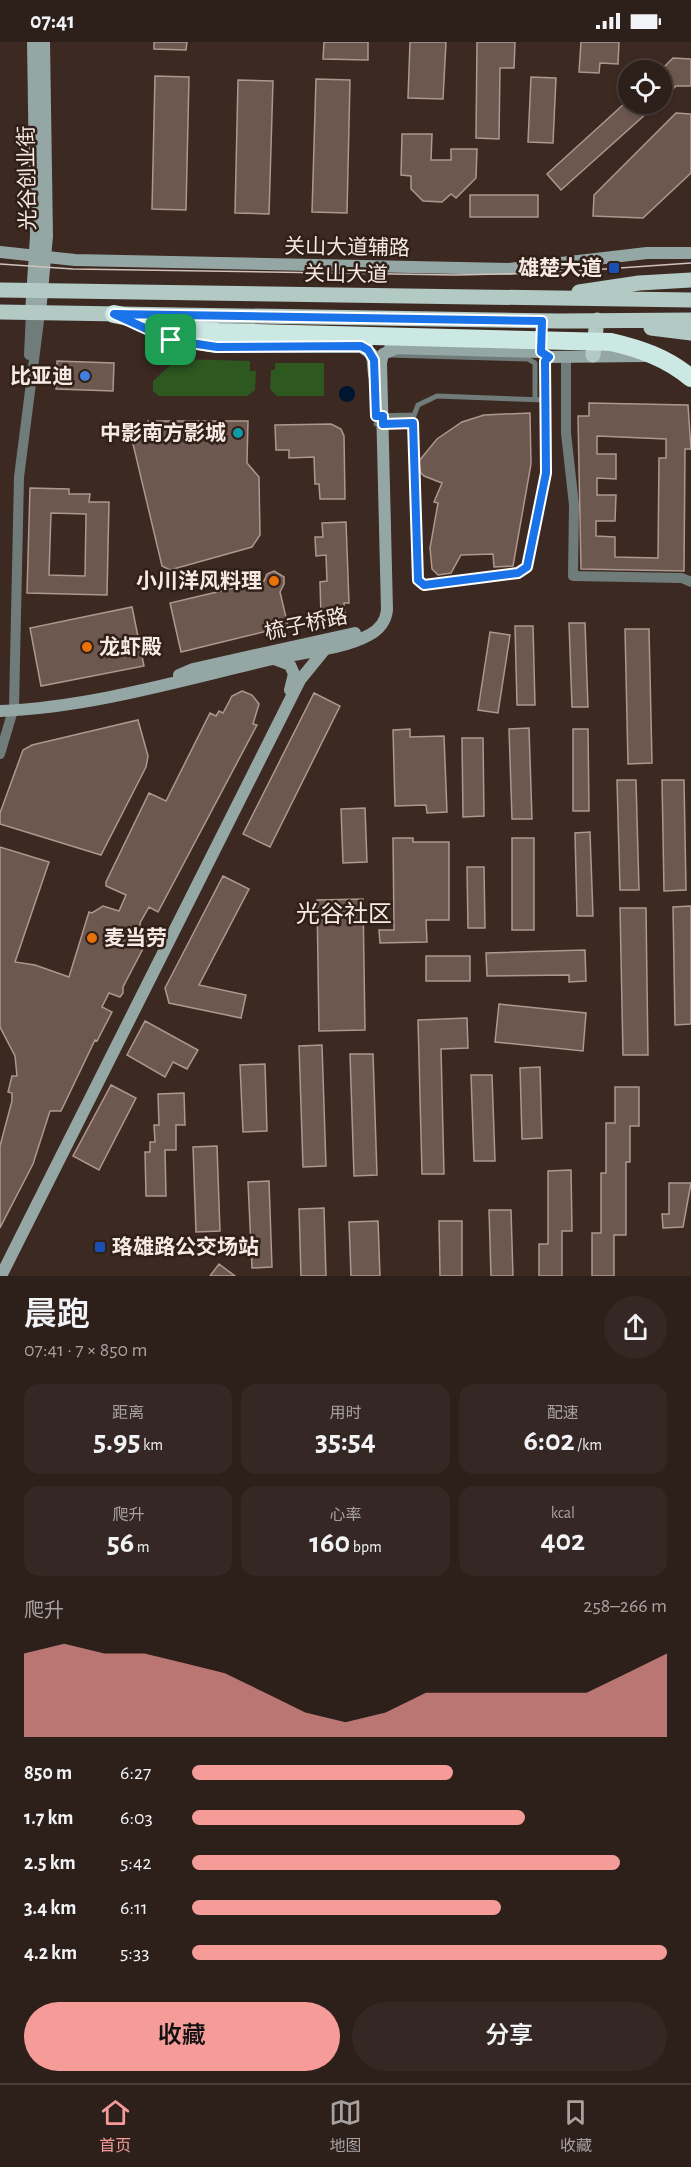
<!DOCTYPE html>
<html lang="zh">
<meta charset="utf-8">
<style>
:root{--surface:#2d1f1a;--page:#352723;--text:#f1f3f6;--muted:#a7a2a2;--line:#483d39;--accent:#f59b98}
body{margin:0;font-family:"Alegreya Sans","Noto Sans SC",sans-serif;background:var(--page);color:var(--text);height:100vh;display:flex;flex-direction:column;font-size:22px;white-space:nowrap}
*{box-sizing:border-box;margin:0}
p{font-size:20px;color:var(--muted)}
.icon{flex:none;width:33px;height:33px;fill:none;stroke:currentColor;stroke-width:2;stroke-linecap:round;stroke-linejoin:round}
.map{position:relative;height:1234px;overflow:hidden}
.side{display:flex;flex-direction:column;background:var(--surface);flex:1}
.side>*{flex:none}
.controls{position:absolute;left:618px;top:18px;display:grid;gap:12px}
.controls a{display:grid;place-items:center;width:54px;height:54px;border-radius:50%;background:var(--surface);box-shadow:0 3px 9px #0003,0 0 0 2px var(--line);font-size:30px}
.pin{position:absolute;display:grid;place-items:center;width:51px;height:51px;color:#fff;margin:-26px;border-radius:12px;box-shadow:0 3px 9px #0006}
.round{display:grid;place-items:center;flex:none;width:63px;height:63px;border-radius:32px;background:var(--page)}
.headline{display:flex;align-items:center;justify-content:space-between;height:102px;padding:0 24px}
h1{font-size:33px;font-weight:600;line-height:45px}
.stats{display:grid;grid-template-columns:repeat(3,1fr);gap:9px;height:102px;padding:6px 24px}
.stats div{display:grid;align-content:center;border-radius:15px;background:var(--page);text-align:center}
.stats b{font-size:30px;font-weight:600}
.stats small{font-size:16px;font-weight:400}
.stats p{font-size:16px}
.chart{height:168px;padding:12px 24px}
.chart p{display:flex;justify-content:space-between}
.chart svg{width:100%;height:108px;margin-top:6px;fill:var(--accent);opacity:.7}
.primary-button{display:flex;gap:12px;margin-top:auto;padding:12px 24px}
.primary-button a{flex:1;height:69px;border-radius:36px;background:var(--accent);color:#111;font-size:24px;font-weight:600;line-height:69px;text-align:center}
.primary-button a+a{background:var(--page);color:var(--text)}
ul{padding:0 24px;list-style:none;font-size:20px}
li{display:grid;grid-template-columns:96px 72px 1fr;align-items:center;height:45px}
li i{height:15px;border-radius:8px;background:var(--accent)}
.status{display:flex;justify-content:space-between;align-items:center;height:42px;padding:0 30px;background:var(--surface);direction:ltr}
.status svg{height:16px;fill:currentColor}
.dock{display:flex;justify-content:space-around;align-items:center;height:84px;border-top:2px solid var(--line);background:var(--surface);font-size:16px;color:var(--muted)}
.dock a{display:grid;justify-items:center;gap:3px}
.dock .selected{color:var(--accent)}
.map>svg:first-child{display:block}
</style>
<div class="status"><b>07:41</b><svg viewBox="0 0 49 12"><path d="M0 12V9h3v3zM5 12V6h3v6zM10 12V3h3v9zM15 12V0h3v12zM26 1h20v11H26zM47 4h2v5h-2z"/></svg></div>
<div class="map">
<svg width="691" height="1234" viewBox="0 0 691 1234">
<rect width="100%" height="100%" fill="#3c2922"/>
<path fill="#2d5920" d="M177,317L250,319V329H256L255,348L247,354H159L153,349V339Z
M275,321H324V354H277L270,347L271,328H275Z"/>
<path fill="#00152f" d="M339 352a8 8 0 1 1 16 0a8 8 0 1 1-16 0Z"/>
<path fill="#6d5850" stroke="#ae978d" stroke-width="1.5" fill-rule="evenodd" d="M154,0H187L186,8L154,7Z
M324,0H368V18L323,17Z
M410,0H446L443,57L408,56Z
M477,0H515L514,26H500L499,97L476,96Z
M581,0H619L618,22L600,21L599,31L579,30Z
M673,16L691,17V44H676L662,57V27Z
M155,34L189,35L186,168L152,167Z
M531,35L556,36L553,101L528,100Z
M316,37L350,38L347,171L312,170Z
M238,38L273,39L269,172L235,171Z
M624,62H657L561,148L547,132Z
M676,71L691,72V131L643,176L593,174L594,153Z
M402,92H432L431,118H451V107H477L476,136L456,156L451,152L442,160L423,159L411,147V134L401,133Z
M470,153H538V175H470Z
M57,319L114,321L113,349L56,347Z
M589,361L688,363L691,407H685L684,529L581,527L578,374H589ZM597,394L666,397V416H659L658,516L615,515V495L596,494V479H615L616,453H597V436L616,437V412H597Z
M530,371L531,422L513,524L494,525L493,512L461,513L451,531L438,533L432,527L430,506L438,461L434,460L442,441L424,434L420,430L419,419L437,397L462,380L484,373Z
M148,379H248L247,421L259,435L260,493L252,505L170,528L162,524L133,402Z
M331,382L341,387L344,394L345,457H320L319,442H315L314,415L289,416V408H276L275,383Z
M30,446L69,447V452H90L89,460H109L107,553L27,551ZM51,471L86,472L85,534L49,533Z
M346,480L349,561H344L345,574L321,575L320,540L327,539L326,513L316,514L315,495H323L322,481Z
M274,529L284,535V542L280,550L288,584L181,610L170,561L264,539L267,532Z
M132,565L144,624L41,644L30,586Z
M569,581H585L588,665H572Z
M515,584H533L535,663H517Z
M625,587H649L652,721L628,722Z
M490,590L510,593L498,671L478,668Z
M242,649L252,653L259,662L253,682L257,683L158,870L149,865L140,881L142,897L147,899L123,945V951L120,955L109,951L102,965L112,970L97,999L95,998L61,1069H50L33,1122L0,1186V1104L12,1059V1051L8,1050L12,1034H17L15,1014L0,985V805L49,820L15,920L35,923L69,935L89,870L92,871L103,864L119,869L126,853L106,844V840L149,751L166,759L210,671L216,674L219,669L223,671L232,654Z
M314,651L340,664L270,805L243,792Z
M138,678L148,714L146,725L101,813L0,782V771L23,708L32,703Z
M529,686L532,777H512L509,687Z
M410,687V695L444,694L447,770L427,771L426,763L395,764L393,688Z
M573,687H588L589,769H573Z
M462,696H483L484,774L463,775Z
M617,738H636L639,848H620Z
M662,738H684L686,848L664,849Z
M365,766L367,820L343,821L341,767Z
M590,790L593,874H577L575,791Z
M393,796H413V800H449V878H426L427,900L380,901L379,888H394Z
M512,796H534V888H512Z
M467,825H484L485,886H468Z
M223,834L249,847L199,943L246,953L241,976L169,961L165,946Z
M363,857L365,988L319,989L317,858Z
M691,864V982L675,983L673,865Z
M620,866H646L648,1013H623Z
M585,908L586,939L569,940V933L487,934L486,911Z
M426,914H470V939H426Z
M499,962L586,971L583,1009L495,1000Z
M467,976L468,1006L441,1007L444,1132H422L418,978Z
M145,979L198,1008L187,1027L173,1020L165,1035L127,1013Z
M322,1003L326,1124L303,1125L299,1004Z
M350,1012H373L377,1133L354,1134Z
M265,1022L267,1089L243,1090L240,1023Z
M540,1025L542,1096L522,1097L520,1026Z
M471,1033H492L495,1119H474Z
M111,1043L136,1056L99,1128L73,1114Z
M615,1045H639V1084H630V1120H626V1193H614V1234H592V1191H601V1131H606V1081H615Z
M184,1051L185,1083H176V1108H165L166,1154H146L145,1110H150V1100H155L154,1083H159L158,1052Z
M217,1104L220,1189L196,1190L193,1105Z
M571,1128L572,1189H562V1234H539V1202H548V1129Z
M269,1139L272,1225L252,1226L248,1140Z
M669,1141H691L683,1185L663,1186L662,1172H669Z
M324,1166L326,1234H301L299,1167Z
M489,1168H511L513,1234H491Z
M378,1179L380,1234H351L349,1180Z
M439,1179H462V1234H440Z
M219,1222L235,1234H210Z"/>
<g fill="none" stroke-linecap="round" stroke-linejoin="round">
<path stroke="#707c79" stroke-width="5" d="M389,313L528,317L535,321V357
M437,354L545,358L546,431L527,525L523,528L424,543L418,539L413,376L418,363Z
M545,358V319L549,316
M376,374L413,373
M376,382L413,381"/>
<path stroke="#707c79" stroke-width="10" d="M29,313L31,271
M566,315V391L574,463L573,534L682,536L691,540
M0,712L14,665L19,435L40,271"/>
<path stroke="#95a7a4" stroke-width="12" d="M0,210L75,218L509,227L647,211H691
M31,271L36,194L33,0
M40,271L47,194L44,0
M136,282L171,298L217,305H367
M361,305L372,312L374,333
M390,306L541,310L549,315L644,314
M274,617L290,623L294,632L290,648
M179,633L193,627L355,591
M0,669C91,665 179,639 268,618C298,611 342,608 369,593C379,588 386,579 387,568L381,321L383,312L397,306
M1,1234L300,638L326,606"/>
<path stroke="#b2c9c4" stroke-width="15" d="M0,248L691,258
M579,250L639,241L691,238
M0,270L558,279L691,278
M651,286L691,291
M593,313L597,278"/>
<path stroke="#cce8e2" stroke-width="18" d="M114,272L192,288L218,290L611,300C641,307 667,316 691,336"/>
<path stroke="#d0c2bc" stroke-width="1.5" d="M0,222L73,227L456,233L548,231L691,221"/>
</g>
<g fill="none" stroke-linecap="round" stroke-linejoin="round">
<defs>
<path id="route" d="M114,272L542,279L541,310L549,315L545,319L546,431L527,525L518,531L424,543L418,538L413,381L383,382V374H376L374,318L368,308L361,304L217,305L171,298Z"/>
</defs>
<use href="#route" stroke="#fff" stroke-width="12"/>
<use href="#route" stroke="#1a73e8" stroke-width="8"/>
</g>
<g fill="#1a4fb4" stroke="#312018" stroke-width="2">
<rect x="608" y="220" width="12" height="12" rx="3"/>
<rect x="94" y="1199" width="12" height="12" rx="3"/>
</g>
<circle fill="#3f7fe0" stroke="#312018" stroke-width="2" cx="85" cy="334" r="6"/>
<circle fill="#0f9aa8" stroke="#312018" stroke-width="2" cx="238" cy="391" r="6"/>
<g fill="#e8710a" stroke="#312018" stroke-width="2">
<circle cx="274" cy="539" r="6"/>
<circle cx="87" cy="605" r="6"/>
<circle cx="92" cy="896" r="6"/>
</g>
<g text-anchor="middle" stroke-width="5" stroke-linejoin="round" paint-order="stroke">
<g font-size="21" fill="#f7eae5" stroke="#312018">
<text transform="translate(27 136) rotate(-91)" y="7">光谷创业街</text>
<text transform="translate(347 205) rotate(1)" y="7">关山大道辅路</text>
<text transform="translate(346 232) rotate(1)" y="7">关山大道</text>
<text transform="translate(306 582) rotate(-12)" y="7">梳子桥路</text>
</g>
<g font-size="21" font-weight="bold" fill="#f7eae5" stroke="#312018" text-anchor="end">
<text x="602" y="233">雄楚大道</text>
<text x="73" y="341">比亚迪</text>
<text x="226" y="398">中影南方影城</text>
<text x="262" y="546">小川洋风料理</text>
<text x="99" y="612" text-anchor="start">龙虾殿</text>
<text x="104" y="903" text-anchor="start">麦当劳</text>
<text x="112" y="1212" text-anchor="start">珞雄路公交场站</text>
</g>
<g font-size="24" fill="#f7eae5" stroke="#312018">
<text x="344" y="880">光谷社区</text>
</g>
</g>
</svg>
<div class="controls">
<a><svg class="icon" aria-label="locate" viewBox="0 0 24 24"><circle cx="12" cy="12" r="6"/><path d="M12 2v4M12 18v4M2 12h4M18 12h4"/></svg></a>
</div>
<div class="pin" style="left:171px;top:298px;background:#1e9e55"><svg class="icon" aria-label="arrive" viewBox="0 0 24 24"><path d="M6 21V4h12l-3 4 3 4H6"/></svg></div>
</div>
<section class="side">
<div class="headline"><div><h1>晨跑</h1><p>07:41 · 7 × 850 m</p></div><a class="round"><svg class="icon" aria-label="share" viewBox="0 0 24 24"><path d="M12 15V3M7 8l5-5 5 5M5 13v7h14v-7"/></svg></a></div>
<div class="stats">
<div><p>距离</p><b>5.95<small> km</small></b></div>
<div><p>用时</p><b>35:54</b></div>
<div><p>配速</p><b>6:02<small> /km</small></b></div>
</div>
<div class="stats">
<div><p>爬升</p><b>56<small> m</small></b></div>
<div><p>心率</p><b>160<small> bpm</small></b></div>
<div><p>kcal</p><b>402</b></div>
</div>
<div class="chart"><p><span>爬升</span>258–266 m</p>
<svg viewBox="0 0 160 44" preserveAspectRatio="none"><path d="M0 44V10L10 6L20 10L30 10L40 14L50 18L60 26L70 34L80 38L90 34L100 26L110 26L120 26L130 26L140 26L150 18L160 10V44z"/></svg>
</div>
<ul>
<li><b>850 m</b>6:27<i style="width:55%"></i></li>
<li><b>1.7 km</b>6:03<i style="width:70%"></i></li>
<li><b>2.5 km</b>5:42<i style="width:90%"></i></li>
<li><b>3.4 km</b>6:11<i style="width:65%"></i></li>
<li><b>4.2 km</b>5:33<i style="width:100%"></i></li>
</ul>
<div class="primary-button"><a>收藏</a><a>分享</a></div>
</section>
<nav class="dock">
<a class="selected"><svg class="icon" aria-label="home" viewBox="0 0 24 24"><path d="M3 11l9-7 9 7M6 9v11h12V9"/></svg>首页</a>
<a><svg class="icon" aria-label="map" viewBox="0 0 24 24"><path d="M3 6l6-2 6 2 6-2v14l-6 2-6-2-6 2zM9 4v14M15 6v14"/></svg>地图</a>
<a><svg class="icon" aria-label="saved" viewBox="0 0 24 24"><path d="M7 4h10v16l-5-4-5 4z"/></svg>收藏</a>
</nav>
